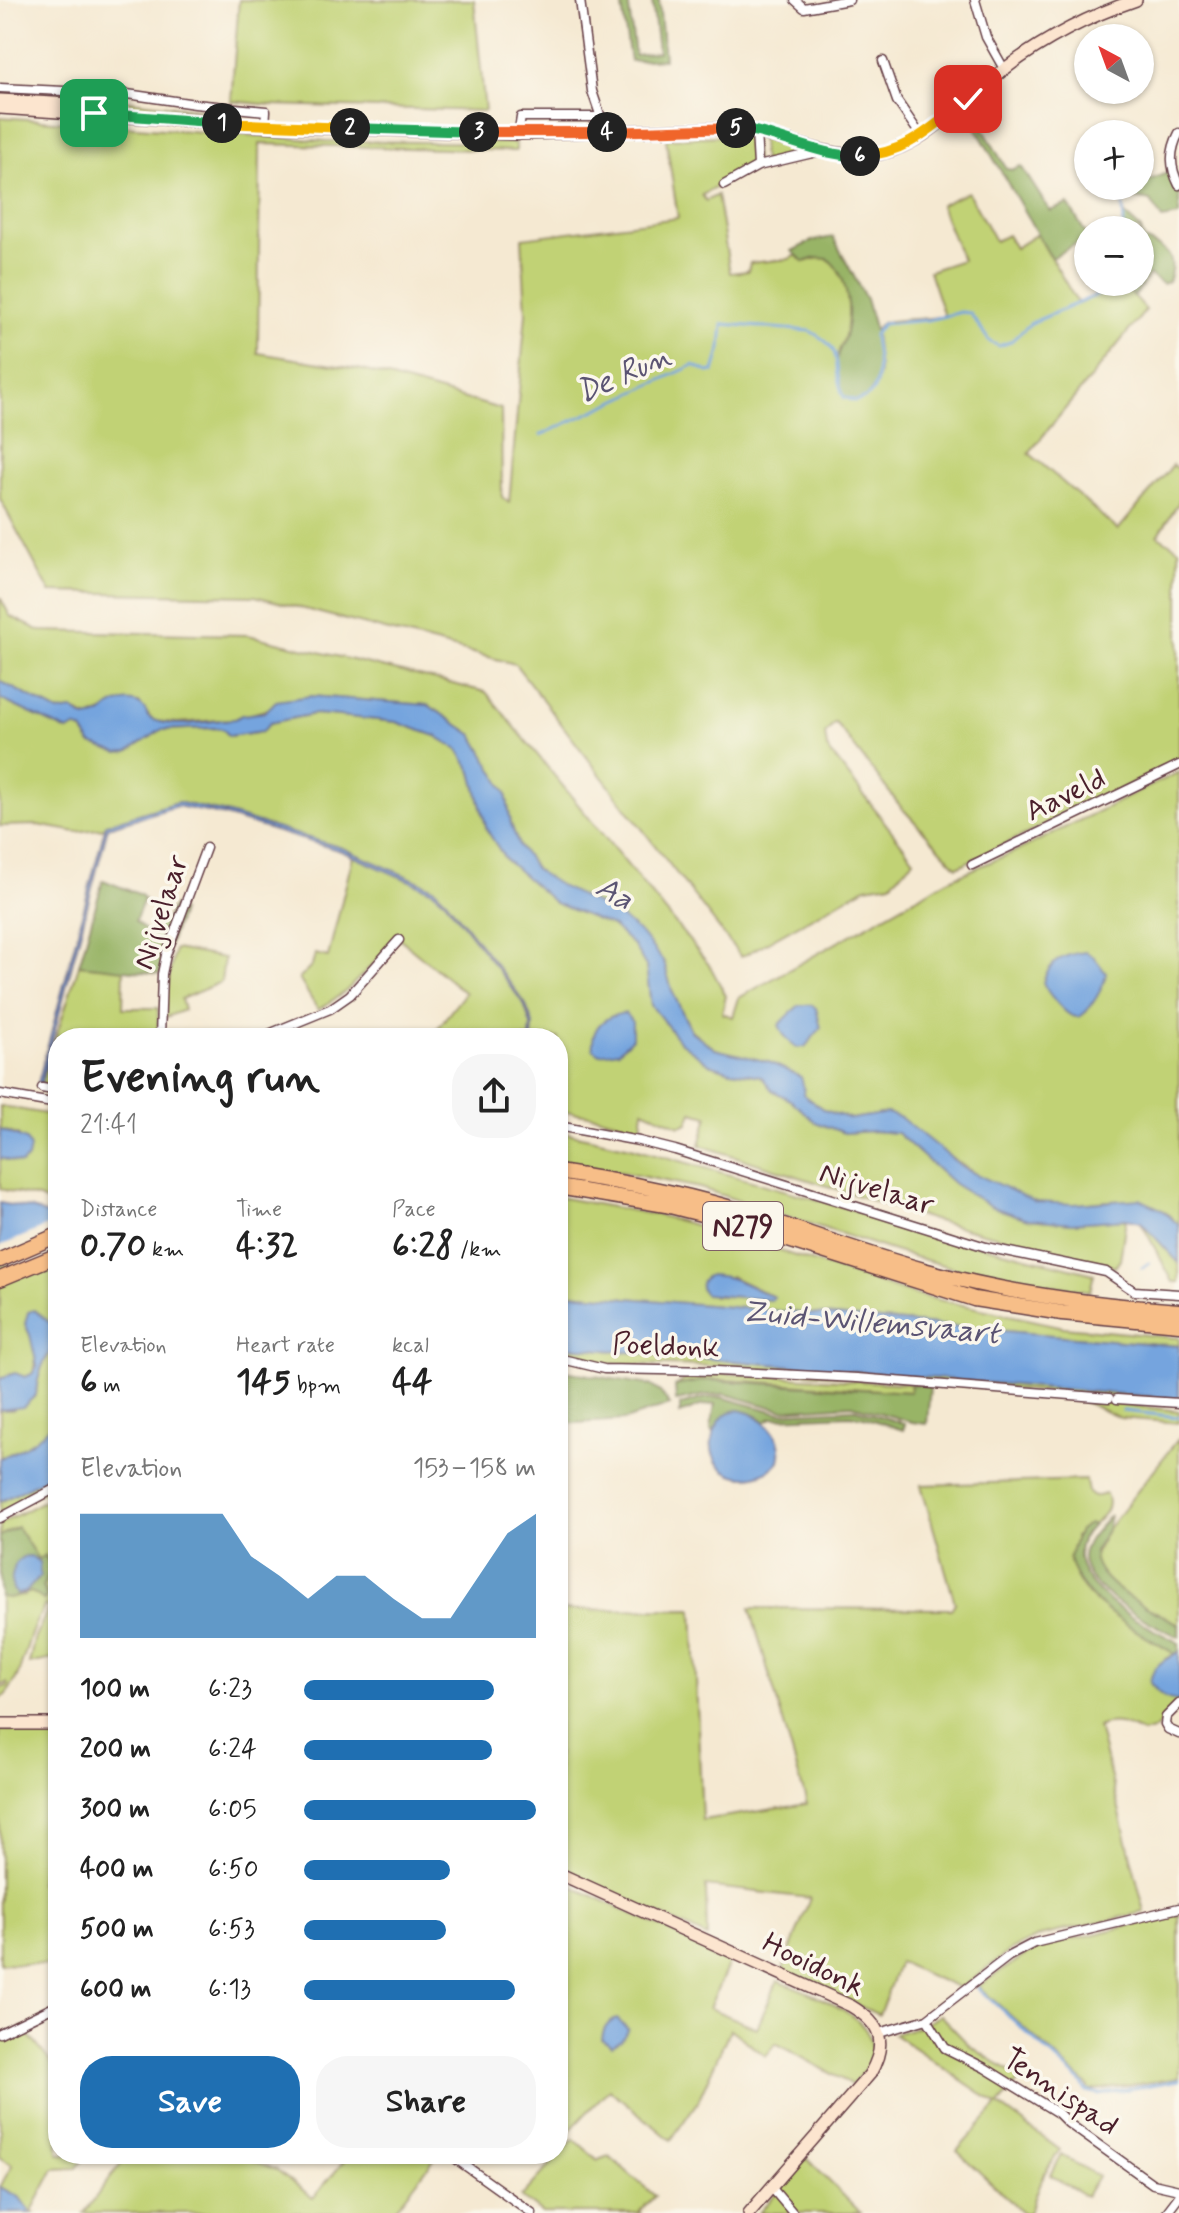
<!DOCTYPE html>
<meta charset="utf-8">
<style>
:root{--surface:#fff;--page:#f6f6f6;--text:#222;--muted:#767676;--accent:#1f6fb2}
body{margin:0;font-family:Mynerve,sans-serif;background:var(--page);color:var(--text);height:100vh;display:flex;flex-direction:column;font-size:30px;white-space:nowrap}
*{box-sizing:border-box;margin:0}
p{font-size:26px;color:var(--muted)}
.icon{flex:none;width:44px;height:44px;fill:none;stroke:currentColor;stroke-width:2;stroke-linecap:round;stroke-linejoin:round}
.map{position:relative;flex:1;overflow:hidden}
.drawer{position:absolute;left:48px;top:1028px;width:520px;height:1136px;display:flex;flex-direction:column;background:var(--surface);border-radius:32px;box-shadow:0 2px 6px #0004}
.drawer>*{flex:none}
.needle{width:52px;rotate:319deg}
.fabs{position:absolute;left:1074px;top:24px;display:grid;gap:16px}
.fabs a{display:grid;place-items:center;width:80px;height:80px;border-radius:50%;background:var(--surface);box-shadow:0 2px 6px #0004;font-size:40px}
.pin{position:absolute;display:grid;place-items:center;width:68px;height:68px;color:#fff;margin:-34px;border-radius:16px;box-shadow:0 4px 12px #0006}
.km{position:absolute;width:40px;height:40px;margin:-20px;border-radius:50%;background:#222;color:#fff;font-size:22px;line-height:40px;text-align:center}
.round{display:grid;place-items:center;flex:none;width:84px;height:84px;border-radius:32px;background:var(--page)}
.overview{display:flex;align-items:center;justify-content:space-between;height:136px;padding:0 32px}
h1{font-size:44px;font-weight:700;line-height:60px}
.metrics{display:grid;grid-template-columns:repeat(3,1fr);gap:12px;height:136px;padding:8px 32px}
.metrics div{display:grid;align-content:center}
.metrics b{font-size:34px;font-weight:700}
.metrics small{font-size:22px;font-weight:400}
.metrics p{font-size:22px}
.chart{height:224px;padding:16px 32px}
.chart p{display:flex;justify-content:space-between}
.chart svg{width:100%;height:144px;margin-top:8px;fill:var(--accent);opacity:.7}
.button{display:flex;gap:16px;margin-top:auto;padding:16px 32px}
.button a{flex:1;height:92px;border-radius:32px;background:var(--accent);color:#fff;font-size:32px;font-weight:700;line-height:92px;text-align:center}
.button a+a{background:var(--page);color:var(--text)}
ul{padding:0 32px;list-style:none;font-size:26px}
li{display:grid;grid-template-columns:128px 96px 1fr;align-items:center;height:60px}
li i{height:20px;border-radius:10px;background:var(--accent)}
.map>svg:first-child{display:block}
</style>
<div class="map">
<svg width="1179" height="2213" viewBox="0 0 1179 2213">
<rect width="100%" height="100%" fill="#fbf7ec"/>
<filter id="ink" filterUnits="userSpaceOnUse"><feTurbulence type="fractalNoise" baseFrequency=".0125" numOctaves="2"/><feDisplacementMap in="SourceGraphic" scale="16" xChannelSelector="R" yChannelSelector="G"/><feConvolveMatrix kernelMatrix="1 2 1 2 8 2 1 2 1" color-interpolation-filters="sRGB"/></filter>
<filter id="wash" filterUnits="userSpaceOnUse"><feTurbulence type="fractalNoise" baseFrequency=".006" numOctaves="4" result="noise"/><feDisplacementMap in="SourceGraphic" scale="32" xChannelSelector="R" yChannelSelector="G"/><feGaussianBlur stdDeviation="1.8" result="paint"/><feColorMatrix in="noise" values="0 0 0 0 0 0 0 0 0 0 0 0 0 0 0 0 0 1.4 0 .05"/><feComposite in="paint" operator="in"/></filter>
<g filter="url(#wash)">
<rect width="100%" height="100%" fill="#f5e9d2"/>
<path fill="#c1d275" stroke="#867850" stroke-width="2" fill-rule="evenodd" d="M239,0H474L485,111L272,105L231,101Z
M0,92H57L226,113L0,98Z
M0,117L326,141L516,143V151L260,144L258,353L363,370L501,409L502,497L509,503L526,313L522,238L678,218L666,139L719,136L753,138L755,164C736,173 721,186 702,195L706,201L717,195L730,273L748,271L750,263L789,259L796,255L804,262L823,257C849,267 852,313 845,336C843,344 837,352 837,360C837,371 840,387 844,397L870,393C875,386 879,378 879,370C879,356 866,332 882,323C893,318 929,320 944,316L929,271L962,260L940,205L968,192L995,241L1007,235L1015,248L1037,234L1078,304L1116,287L1121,282L1146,310L1029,453L1118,530L1173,465L1179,470V502L1158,536L1179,549V761L957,867L901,807L835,722L825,734L827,748L914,860L891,883L866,887L741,957L515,664L255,596L50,592L0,499Z
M761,139L812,154L763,162Z
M0,597L10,616L40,631L248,635L486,692L710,966L726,996L722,1013L733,1017L739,998L948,880L1023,848L1179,772V1225C1173,1220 1167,1212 1160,1209C1120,1188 1075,1214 1033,1201C977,1184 936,1143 887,1113L851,1119L824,1110L803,1094L786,1070L768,1062L715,1049L691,1030L672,991L664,962L536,870L519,846L511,824L506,793L473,735L428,705L311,696L235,719L177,723L153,721L139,703L128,702L88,718L72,710L58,712L0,681Z
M0,699L68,731L75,726L82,730L91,744L103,746L110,751L128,752L161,730L214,728L223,729L230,736L263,731L269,723L314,714L329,715L396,722L436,736L458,749L472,772L487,830L506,860L555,903L612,926L633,945L646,966L651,1005L680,1042L710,1064L731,1071L761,1076L772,1090L792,1101L815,1122L844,1133L873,1131L897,1133L954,1184L993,1207L1028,1219L1072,1223L1126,1219L1120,1260L1115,1267L933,1220L700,1145L708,1116L692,1112L688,1123L680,1126L643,1110L641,1128L596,1116L558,1110V1038H532L533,1024L525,1003L446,900L434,888L342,848L222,812L177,802L106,824L105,828L76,832L38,825L0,826Z
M353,856L433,891L445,901L524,1004L531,1025L530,1038H430L465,993L399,938L346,991L318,1010L299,979L312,966L315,954L328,957Z
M175,949L224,958L221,982L181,999L184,1010L164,1018V998Z
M79,965L124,969L123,1008H158V1038H58V1086L41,1083Z
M0,1106L58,1116V1207L39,1198L0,1189V1158L14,1162L19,1136L0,1129Z
M558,1131L631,1147L872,1215C883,1223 902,1233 916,1229L1094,1274L1090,1291L971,1273L897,1252L700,1188L610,1170L558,1162Z
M558,1197L661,1216L721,1232L916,1295L1064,1327L1179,1338V1346L558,1292ZM730,1276L774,1297L714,1296Z
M1141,1222L1179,1263V1282H1173Z
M0,1259L58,1271V1329L42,1319L39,1314L25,1324C32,1338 40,1359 32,1374L25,1377L15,1373L0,1378Z
M58,1343C58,1366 62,1391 58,1413C55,1434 17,1451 0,1458V1410H12L36,1396C37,1375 43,1358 58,1343Z
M558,1346L1179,1399V1402L717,1366L606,1364L558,1352Z
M693,1372L911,1384L910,1392L727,1380H706L675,1386Z
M1078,1399L1179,1411V1423L1120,1418Z
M1179,1438V1624C1152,1610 1101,1588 1093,1557L1107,1530Z
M58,1472V1484L0,1514V1502Z
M1086,1480L1088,1493L1093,1497L1106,1494C1112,1508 1103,1516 1093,1525L1089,1524L1075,1537C1076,1550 1074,1569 1079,1581C1088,1605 1153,1640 1175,1654L1165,1659L1179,1701L1156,1729L1143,1733C1128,1726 1114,1719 1098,1727L1145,1912L1040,1936L1011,1950L960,1989L899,1962L879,2015L782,1972L810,1898L706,1886L707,1937L558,1867V1610L693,1609L702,1820L807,1804L750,1608L951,1609L955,1603L921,1485Z
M58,1493V1658L29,1664L34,1640L48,1609L45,1605C41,1613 36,1621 33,1629C23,1653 21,1683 0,1700V1688L8,1686L7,1683L0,1685V1597L24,1595L42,1587L38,1559L17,1527L0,1536V1524Z
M0,1730L58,1732V1809L39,1883L58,1884V1965L0,1963Z
M558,1880L731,1959L709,2008L757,2028L778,1980C807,1993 885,2016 870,2059C867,2069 858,2077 852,2085L776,2043L766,2056L730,2029L698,2101L671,2140L609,2089L558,2143Z
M1179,1914V2078L1089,2091L1087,2085L978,1986L1032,1951L1048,1945Z
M940,2015L970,2046L1021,2079L999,2105L1060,2150L1044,2174L1029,2213H1023L957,2151L998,2105L894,2034L923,2025Z
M22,2027L58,2071V2154H88L77,2168L54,2169L32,2211L35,2213H31L20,2198L0,2187L12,2165L0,2157V2038Z
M574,2139L598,2160L609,2156L655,2196L640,2211L641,2213H542L521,2197Z
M128,2154H254L251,2160L277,2170L313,2198L350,2154H438L392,2213H84Z
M1061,2155L1098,2176L1086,2196L1050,2175Z
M806,2158L861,2213H759Z"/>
<path fill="#98b466" stroke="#716a48" stroke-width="2" d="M621,0H628L635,55L658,52L652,0H659L664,59L630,61Z
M969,104L1006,168L1011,170L1021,166L1050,211L1068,204L1088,237L1051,258L964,107Z
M1169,172L1179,192V216L1162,219L1151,201L1127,197L1144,182Z
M1123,213L1141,229L1144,240C1167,250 1178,255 1168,282L1163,284L1149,275L1134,297L1121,282H1140V230H1124Z
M833,237L866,299L875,331L879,372L876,385L866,398L855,401L844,397C840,387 836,371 837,360C837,352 843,344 845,336C852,312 848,275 828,259L816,258L804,262L792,251L812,241Z
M103,880L141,895L144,899L135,921L147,932L154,930L157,921H165L173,906L181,911L160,974L79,965Z
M558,1370L650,1385L660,1392L670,1405L625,1420L561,1424L563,1413L558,1403Z
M706,1380L910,1392L911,1384L930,1386L927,1424L912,1422L852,1405L782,1410L725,1394L706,1395L676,1401L675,1386Z
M721,1397L780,1413L856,1409L905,1424L903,1430L864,1417L851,1415L772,1418L765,1422C760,1416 755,1415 748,1413C728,1406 721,1417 713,1434L711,1428L715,1404L700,1406L680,1414V1405L706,1398Z
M1110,1515L1107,1530L1094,1552C1093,1585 1153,1610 1179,1624V1637C1154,1625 1081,1590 1083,1556C1085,1540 1100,1527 1110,1515Z
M1089,1524L1093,1525C1042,1576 1143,1624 1179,1643V1652L1175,1654C1141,1633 1076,1601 1069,1557L1079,1530Z
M17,1527L38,1559L45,1555L52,1569L42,1587L47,1595L44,1600L31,1592L9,1598L0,1597V1536Z"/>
<path fill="#75a4de" stroke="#606284" stroke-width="2" d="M0,681L58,712L72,710L85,718C89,717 94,717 98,715C104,713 109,706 115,704C129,699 145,701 148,717C170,731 210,720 235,719L242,715L265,712L276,701L311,696L428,705L473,735L506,793L511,824L519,846L536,870L564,888L618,914L642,935L664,962L672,991L691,1031L715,1049L769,1062L801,1077L804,1088L803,1094L824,1110L851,1119L887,1113L901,1118L965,1169L1036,1202L1074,1204L1140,1199L1161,1209L1179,1225V1263L1141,1222L1126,1219L1072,1223L1028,1219L992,1207L954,1184L897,1133L873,1131L844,1133L815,1122L792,1101L772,1090L761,1076L731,1071L710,1064L680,1042L651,1005L646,966L633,945L612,926L555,903L506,860L487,830L472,772L458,749L436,736L396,722L329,715L314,714L270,723L263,731L229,736L223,729L214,728L161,730L128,752L118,753L91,744L82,730L75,727L68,731L0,699Z
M177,802L222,812L342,848L434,888L446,900L525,1003L533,1024L532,1038H530L531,1025L524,1004L445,901L433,891L341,851L221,815L177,806L108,827L41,1083H38L106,824Z
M1086,952L1094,957L1106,973C1105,983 1101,989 1096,998C1083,1019 1076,1025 1058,1004C1052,997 1046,991 1043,982C1050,960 1065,954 1086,952Z
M799,1005H811L816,1008L821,1028L805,1047L796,1048L783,1034L779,1025Z
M625,1013L632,1022V1038L619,1051L600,1054L593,1049C591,1026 604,1016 625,1013Z
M0,1129L26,1140L30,1148L28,1158L21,1164L0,1158Z
M0,1203L32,1209L58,1219V1271L0,1259Z
M710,1275C737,1276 750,1288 774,1297L771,1300L705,1294C697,1286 701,1278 710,1275Z
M558,1292L1179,1346V1399L558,1346Z
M34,1310L58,1329V1343C43,1358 37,1375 36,1395L23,1407L0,1410V1378L15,1373L25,1377L32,1374L37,1366L30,1335L25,1324L28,1312Z
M739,1410C762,1415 786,1436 779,1461C751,1495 696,1470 716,1428C722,1416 726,1412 739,1410Z
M58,1416V1472L0,1502V1458C23,1449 44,1437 58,1416Z
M31,1556L39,1562L40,1576L26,1592L17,1594C7,1585 13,1573 16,1562L23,1557Z
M1179,1652V1701C1164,1700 1159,1694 1150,1683C1152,1665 1164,1660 1179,1652Z
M617,2019L628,2029L621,2041L612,2046L602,2039C603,2029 607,2022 617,2019Z
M0,2187L20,2198L31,2213H0Z"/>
<path fill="#f5e9d2" d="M58,1222V1267L46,1272L0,1263V1246Z"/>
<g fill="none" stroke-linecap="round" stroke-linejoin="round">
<path stroke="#75a4de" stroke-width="3" d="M1123,206L1124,230
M541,435L694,365L708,372L714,371L721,348L723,324L810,331C850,352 829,365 844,397L855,401C888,396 876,357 874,335L882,324L928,320L961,312L970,313L990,342L999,346L1010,342L1031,323L1116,287L1121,282
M1142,1268L1149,1263
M1123,1411L1179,1417
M978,1988L1082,2083L1086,2091L1099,2094L1179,2080"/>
</g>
</g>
<g filter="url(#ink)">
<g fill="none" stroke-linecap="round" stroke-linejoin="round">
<defs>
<path id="street" d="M580,0L592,91L606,132V142
M795,0L804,8L849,0
M975,0L986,37L1004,69
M883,61L897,101L921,136
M0,88L127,94L195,104L266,111L265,126
M756,131L758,166
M1179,133C1169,152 1170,167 1179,185
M518,136L521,117H602
M724,185L758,166L821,151
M972,865L1179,765
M160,1038L162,974L166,955L206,848
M259,1038L330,1009L350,995L399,940
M42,1088L58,1091
M0,1094L58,1104
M558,1126L639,1141L675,1150L986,1247L1106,1272L1134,1291L1179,1294
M558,1358L604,1369L716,1371L857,1378L1109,1398
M1117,1399L1179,1403
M0,1518L58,1487
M1179,1704L1166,1717L1165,1724L1168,1729L1179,1734
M927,2019L945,2048L985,2068L1058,2113L1068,2123L1153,2184L1179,2190
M0,2033L58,2005
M879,2033L927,2019L1009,1956L1034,1943L1179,1908
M449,2154L532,2213
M771,2187L793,2213
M1166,2213L1179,2196"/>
<path id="secondary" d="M0,100L88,105
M0,108L265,126L518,134L732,128C779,133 822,158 869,155C921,152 966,97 1006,68C1046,38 1089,16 1136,0
M0,1724H58
M558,1873L851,2006C881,2024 888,2042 870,2074L749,2213"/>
<path id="highway" d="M558,1172C616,1181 674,1191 731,1208C796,1228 861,1253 927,1271C1010,1294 1094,1305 1179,1311
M558,1187L666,1205L725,1220L974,1299L1062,1313L1179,1324
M0,1260L58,1235
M0,1279L58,1255"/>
</defs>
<use href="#street" stroke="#643d44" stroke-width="11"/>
<use href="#secondary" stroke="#643d44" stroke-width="14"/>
<use href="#highway" stroke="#643d44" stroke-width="17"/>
<use href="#street" stroke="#fff" stroke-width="8"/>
<use href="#secondary" stroke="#fce5cf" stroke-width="11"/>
<use href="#highway" stroke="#f7be88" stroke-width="14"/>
</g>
</g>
<g fill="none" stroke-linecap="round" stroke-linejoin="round" filter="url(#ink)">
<defs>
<path id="split-1" d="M94,113L222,123"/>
<path id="split-2" d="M222,123L350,128"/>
<path id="split-3" d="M350,128L479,132"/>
<path id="split-4" d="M479,132H607"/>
<path id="split-5" d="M607,132L736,128"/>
<path id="split-6" d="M736,128C778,132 818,157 860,156"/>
<path id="split-7" d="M860,156C907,154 933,126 968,99"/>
</defs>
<use href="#split-1" stroke="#fff" stroke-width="16"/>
<use href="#split-2" stroke="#fff" stroke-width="16"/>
<use href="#split-3" stroke="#fff" stroke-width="16"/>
<use href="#split-4" stroke="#fff" stroke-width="16"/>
<use href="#split-5" stroke="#fff" stroke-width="16"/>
<use href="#split-6" stroke="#fff" stroke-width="16"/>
<use href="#split-7" stroke="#fff" stroke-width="16"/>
<use href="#split-1" stroke="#22a559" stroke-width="10"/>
<use href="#split-2" stroke="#f5b400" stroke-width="10"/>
<use href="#split-3" stroke="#22a559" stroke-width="10"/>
<use href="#split-4" stroke="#f0652b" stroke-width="10"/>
<use href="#split-5" stroke="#f0652b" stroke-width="10"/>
<use href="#split-6" stroke="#22a559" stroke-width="10"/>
<use href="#split-7" stroke="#f5b400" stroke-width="10"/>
</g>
<g text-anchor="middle" stroke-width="7" stroke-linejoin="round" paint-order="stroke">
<rect fill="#fbf7ec" stroke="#7f6065" stroke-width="2" x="703" y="1202" width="80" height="48" rx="6"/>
<g font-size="28" font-weight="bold" fill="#4a1f2b">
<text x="743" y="1236">N279</text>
</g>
<g font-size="30" fill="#4a1f2b" stroke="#fbf7ec">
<text transform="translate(1065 794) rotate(-26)" y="10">Aaveld</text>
<text transform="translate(160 912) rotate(-72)" y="10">Nijvelaar</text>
<text transform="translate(877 1188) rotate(17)" y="10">Nijvelaar</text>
<text transform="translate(666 1345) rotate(2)" y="10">Poeldonk</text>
<text transform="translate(814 1964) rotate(26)" y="10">Hooidonk</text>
<text transform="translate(1061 2091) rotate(34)" y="10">Tennispad</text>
</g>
<g font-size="32" font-style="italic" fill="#5b5473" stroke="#fbf7ec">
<text transform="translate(623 373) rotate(-24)" y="11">De Run</text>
<text transform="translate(615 892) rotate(29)" y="11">Aa</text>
<text transform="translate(871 1321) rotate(5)" y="11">Zuid-Willemsvaart</text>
</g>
</g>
</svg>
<div class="fabs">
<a><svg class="needle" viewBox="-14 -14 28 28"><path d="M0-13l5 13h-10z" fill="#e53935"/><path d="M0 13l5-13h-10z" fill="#767676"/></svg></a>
<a>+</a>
<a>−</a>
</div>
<div class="pin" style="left:94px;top:113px;background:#1e9e55"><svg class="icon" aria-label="arrive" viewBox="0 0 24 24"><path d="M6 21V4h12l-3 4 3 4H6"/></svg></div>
<div class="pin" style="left:968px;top:99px;background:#d93025"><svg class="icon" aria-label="check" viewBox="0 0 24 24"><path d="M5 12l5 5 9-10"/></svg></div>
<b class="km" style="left:222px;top:123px">1</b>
<b class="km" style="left:350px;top:128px">2</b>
<b class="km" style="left:479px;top:132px">3</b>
<b class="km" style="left:607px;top:132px">4</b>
<b class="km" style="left:736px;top:128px">5</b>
<b class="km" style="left:860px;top:156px">6</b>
<section class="drawer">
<div class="overview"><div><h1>Evening run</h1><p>21:41</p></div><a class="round"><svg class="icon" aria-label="share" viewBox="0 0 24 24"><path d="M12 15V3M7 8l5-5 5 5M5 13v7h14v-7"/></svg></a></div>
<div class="metrics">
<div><p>Distance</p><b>0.70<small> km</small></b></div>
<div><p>Time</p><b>4:32</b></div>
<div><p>Pace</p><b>6:28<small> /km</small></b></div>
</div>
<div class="metrics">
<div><p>Elevation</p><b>6<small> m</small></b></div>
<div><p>Heart rate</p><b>145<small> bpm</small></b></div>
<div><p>kcal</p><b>44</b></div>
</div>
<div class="chart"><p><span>Elevation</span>153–158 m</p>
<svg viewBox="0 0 160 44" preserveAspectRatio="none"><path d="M0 44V6L10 6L20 6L30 6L40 6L50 6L60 19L70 25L80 32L90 25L100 25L110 32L120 38L130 38L140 25L150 12L160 6V44z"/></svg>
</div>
<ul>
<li><b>100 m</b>6:23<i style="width:82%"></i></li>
<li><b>200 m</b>6:24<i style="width:81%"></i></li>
<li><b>300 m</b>6:05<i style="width:100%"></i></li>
<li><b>400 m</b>6:50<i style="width:63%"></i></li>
<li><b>500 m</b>6:53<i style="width:61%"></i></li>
<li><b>600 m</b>6:13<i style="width:91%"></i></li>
</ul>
<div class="button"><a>Save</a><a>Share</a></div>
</section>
</div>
